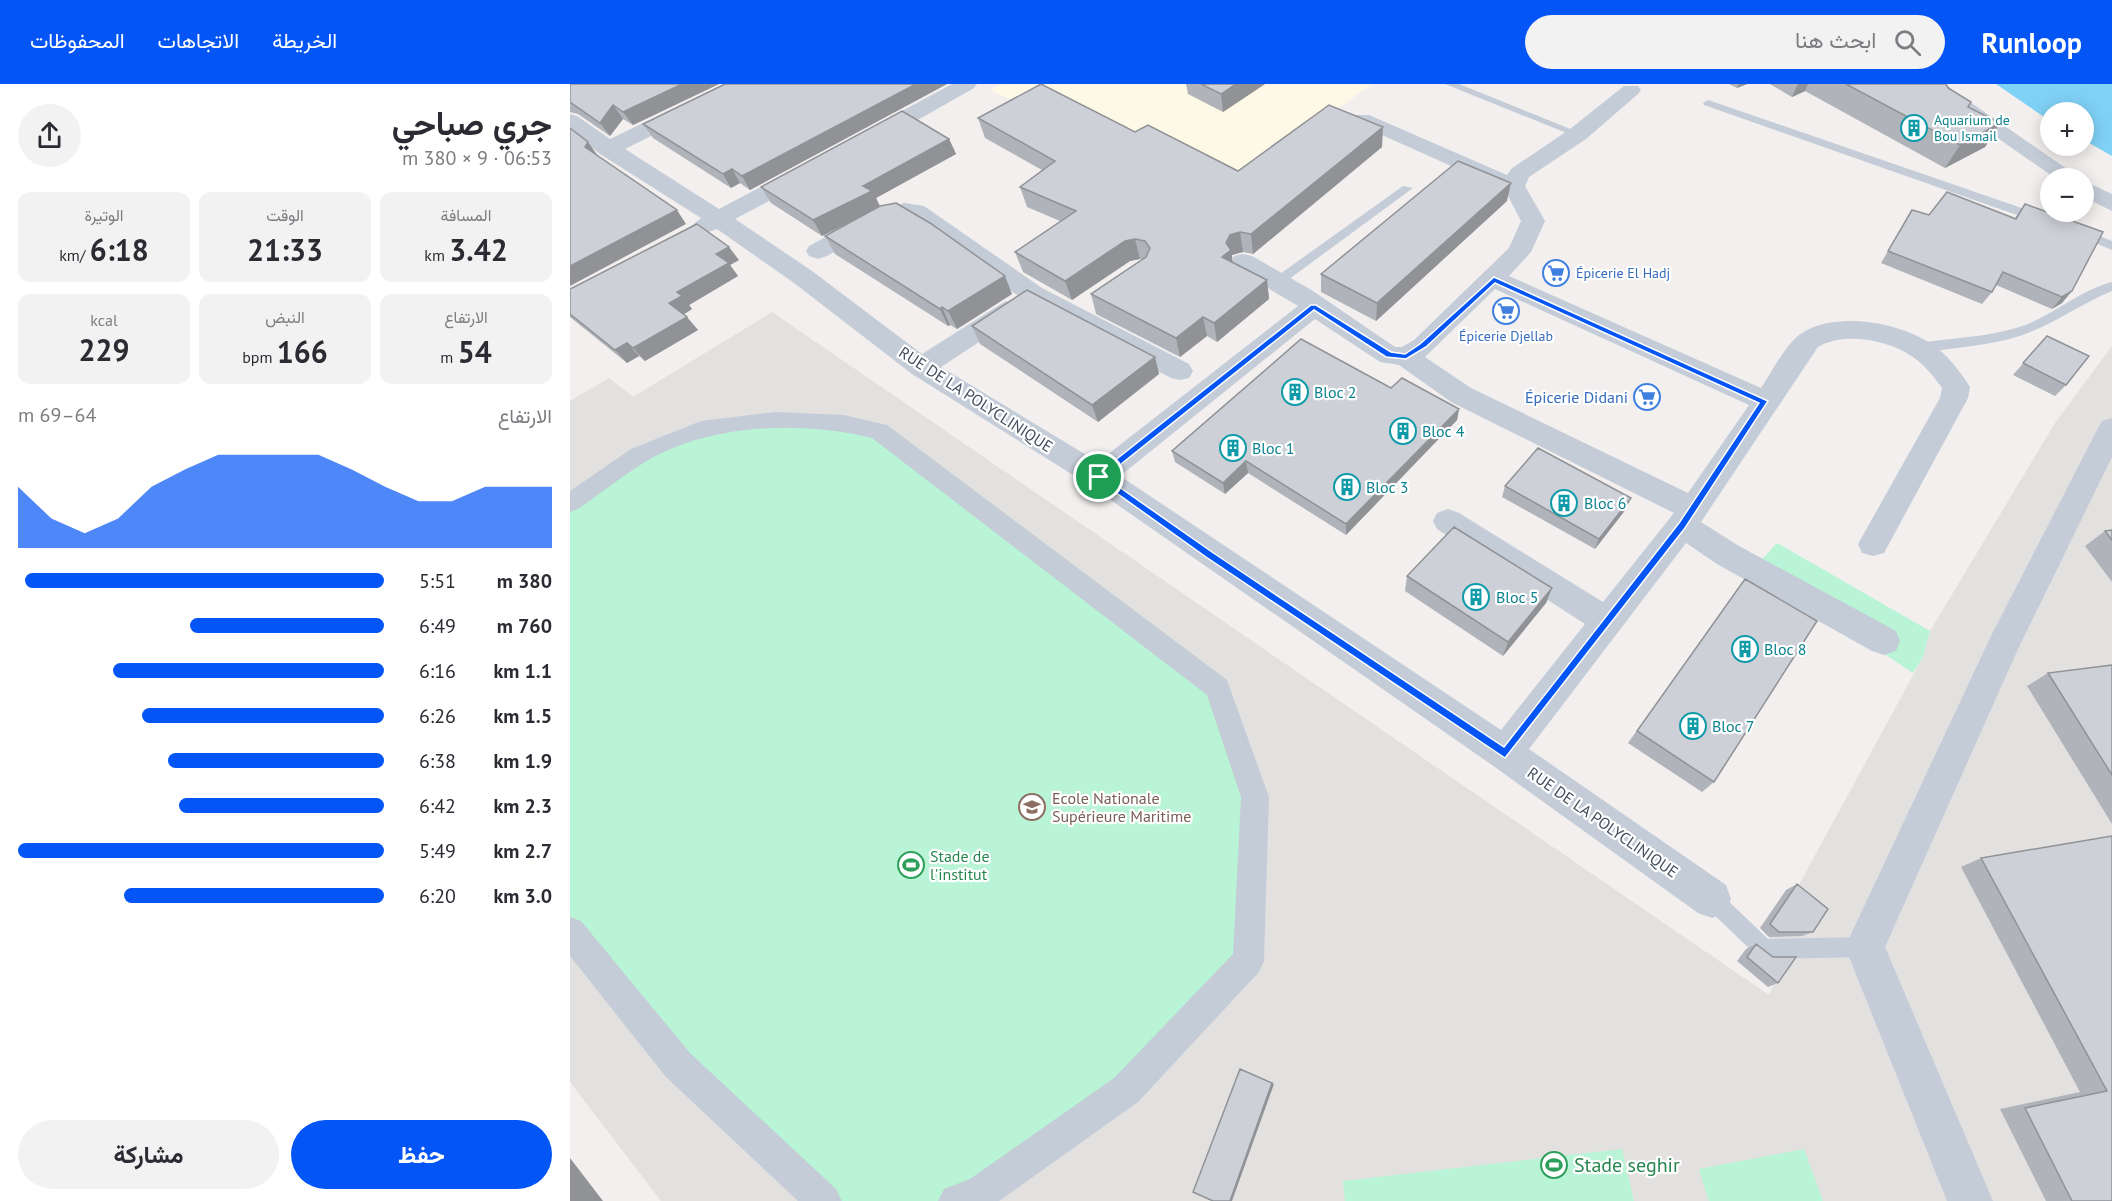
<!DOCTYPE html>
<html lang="ar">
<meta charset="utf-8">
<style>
:root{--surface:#fff;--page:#f2f2f3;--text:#2b2b33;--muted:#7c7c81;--accent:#0455f6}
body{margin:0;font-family:"PT Sans",Vazirmatn,sans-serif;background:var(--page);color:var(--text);direction:rtl;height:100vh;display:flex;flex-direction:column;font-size:22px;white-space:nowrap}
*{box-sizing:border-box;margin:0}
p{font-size:20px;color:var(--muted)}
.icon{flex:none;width:33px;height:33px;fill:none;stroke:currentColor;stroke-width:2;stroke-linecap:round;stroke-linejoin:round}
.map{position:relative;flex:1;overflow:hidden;direction:ltr}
.panel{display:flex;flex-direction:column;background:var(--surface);width:570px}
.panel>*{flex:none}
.controls{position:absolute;left:1470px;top:18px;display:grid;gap:12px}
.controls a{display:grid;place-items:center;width:54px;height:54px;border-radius:50%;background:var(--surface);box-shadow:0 3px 15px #0003;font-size:30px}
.pin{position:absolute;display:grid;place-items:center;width:51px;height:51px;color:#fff;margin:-26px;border:3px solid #fff;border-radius:50%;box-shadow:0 2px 6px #0007}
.round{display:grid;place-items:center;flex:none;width:63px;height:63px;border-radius:32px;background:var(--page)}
.summary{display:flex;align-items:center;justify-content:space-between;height:102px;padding:0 18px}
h1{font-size:33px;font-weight:700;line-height:45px}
.stats{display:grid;grid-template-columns:repeat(3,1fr);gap:9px;height:102px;padding:6px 18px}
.stats div{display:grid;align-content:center;border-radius:12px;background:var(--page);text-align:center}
.stats b{font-size:30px;font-weight:700}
.stats small{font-size:16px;font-weight:400}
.stats p{font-size:16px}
.chart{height:168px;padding:12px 18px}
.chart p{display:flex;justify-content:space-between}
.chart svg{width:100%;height:108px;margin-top:6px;fill:var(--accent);opacity:.7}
.action{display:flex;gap:12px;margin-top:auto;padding:12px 18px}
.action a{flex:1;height:69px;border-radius:36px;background:var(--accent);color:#fff;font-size:24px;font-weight:700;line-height:69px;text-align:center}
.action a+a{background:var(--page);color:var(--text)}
ul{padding:0 18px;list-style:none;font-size:20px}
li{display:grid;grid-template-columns:96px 72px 1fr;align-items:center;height:45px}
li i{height:15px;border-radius:8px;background:var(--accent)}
header{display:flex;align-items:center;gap:36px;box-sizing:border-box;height:84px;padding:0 30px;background:var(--accent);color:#fff}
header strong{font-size:28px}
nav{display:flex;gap:33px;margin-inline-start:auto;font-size:21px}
.search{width:420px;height:54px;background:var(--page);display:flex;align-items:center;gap:15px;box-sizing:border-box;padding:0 21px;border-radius:33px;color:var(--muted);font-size:22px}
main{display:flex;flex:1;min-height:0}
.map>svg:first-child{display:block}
</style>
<header>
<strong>Runloop</strong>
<div class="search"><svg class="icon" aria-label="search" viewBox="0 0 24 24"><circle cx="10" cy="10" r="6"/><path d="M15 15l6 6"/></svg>ابحث هنا</div>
<nav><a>الخريطة</a><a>الاتجاهات</a><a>المحفوظات</a></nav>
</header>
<main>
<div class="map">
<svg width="1542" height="1117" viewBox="0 0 1542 1117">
<rect width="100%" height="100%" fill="#f2efee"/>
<path fill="#fef9e6" d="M432,0H802L650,110L420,6Z"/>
<path fill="#e3e0e0" d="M202,228L1199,911L1220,866L1194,865L1353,573L1360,547L1485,339L1542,262V1117H91L0,998V317L39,294L63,313Z"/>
<path fill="#b8f4d5" d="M205,336L309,347L648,604L685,713L680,862L556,1006L386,1117H254L0,848V419L68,372L139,343Z
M1207,459L1360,547L1353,573L1343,589L1184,484Z
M1052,1065L1064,1117H775L773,1097Z
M1234,1065L1253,1117H1139L1129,1085Z"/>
<path fill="#80d1f6" d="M1426,0H1542V72L1514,56V28H1480V37Z"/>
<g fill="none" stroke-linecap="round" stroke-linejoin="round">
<path fill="#c4ccd8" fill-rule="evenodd" d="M875,0H889L1013,50L1004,52Z
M1138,16L1475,132L1477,135L1467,138L1134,21L1133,19Z
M833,102L843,104L711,201H703V195Z
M1510,144L1542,157V166L1506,151V145Z
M1542,198V207C1512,219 1486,239 1455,250C1427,261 1381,264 1350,269L1343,264L1350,259C1381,254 1416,253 1446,244C1481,234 1507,207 1542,198Z
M1142,805L1149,808L1198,855L1295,853L1302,856L1305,863L1302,870L1295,873L1194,875L1187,872L1135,822L1132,815L1135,808Z"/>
<path fill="#c4ccd8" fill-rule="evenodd" d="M205,328L274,331L317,341L657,596L699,713L694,877L689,888L568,1018L429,1117H368L374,1105L400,1095L544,994L663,870L671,713L637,611L302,354C231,337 139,339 75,378C52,392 30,410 8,425L0,428V407L61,365L131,337Z
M0,833L11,837L120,969L266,1105L272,1117H228L96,993L0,872Z"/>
<path fill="#c4ccd8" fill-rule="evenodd" d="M154,0H180L177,4L55,65L149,125L227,84H243L246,89L243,94L165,135L242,187L352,270L434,218L443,216L452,218L456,224L452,230L371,283L528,378L728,222L664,184L661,178L664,172L673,170L682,172L743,207L825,263H832L844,256L939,164L951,137L935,106L785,39L781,35L785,31H799L937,91L941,85L1000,45L1054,2H1068L1071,6L1068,10L1016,55L959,93L955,102L975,137L961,168L939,192L1191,304C1201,289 1217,258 1232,249C1266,227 1328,238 1360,259C1376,269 1390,287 1400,303L1398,314L1314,469L1303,472L1292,469L1288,460L1370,314L1372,304C1364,293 1355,281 1343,273C1320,256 1274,247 1248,263L1131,438L1169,462L1326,547L1330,557L1326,567L1314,571L1302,567L1147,480L1116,459L959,665L1156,801L1161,815L1156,829L1142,834L1128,829L922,681L519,401L342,290L224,199L147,145L132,150L124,148L120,143L131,134L30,70L0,46V30L7,32L40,55ZM925,205L1179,321L1118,409L901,304L855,273ZM745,235L810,278L829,281L881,318L1104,429L1033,518L889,429L878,425L867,429L863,437L867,445L1015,540L931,646L550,392Z
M382,0H407L404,4L309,58H293L290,53L293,48Z
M1350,0H1374L1510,94H1485Z
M1514,97L1542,110V127L1514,113Z
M335,119L354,122L472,204L619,280L623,287L619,294L610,296L601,294L454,216L340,134L318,138L257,172L248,175L239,172L236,167L239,162L301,128Z
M1542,334V373L1448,565L1315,863L1423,1117H1377L1275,863L1421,552L1528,344L1532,337Z"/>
</g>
<path fill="#b0b3b9" d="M0,0H149L63,41L53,35L40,52L8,30L0,28Z
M155,0H377L180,106L170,99L161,104L83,54L73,40Z
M616,0H695L653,28L618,10Z
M1159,0H1177L1167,4Z
M1200,0H1376L1398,23L1430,39L1415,63L1375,84L1235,7L1222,13Z
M408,34L565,48L668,87L812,63L683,170L673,168L662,171V178L697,196L699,215L647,258L637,252L610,273L526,230L521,210L572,175H570L560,177L502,216L453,188L445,168L490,137L457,123L450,103L472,86L415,54Z
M379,55L386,70L306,114L310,122L442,210L387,245L380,241L378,242L265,170L255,152L294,131L252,152L201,119L191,103Z
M937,117L806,237L751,208V190Z
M1455,120L1533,148L1492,219L1482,225L1426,201L1422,208L1412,220L1311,179L1342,126L1359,131L1445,134Z
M169,176L160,181L168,192L119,221L122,225L113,230L128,246L75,277L69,272L57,279L0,233V205Z
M402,242L585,273L589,290L528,338L410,260Z
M1477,252L1496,301L1485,312L1443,291Z
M821,304L889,325L887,336L776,451L678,389L655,410L605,378L602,367Z
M935,402L1056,425L1025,465L932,413Z
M1542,446V498L1515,462L1535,447Z
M837,492L982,504L976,519L933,572L835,507Z
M1175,495L1144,698L1132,708L1058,659Z
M1542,581V740L1457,602L1478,589Z
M1542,752V1117H1476L1430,1025L1510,1008L1391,783L1411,774Z
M1227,800L1243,848L1232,852L1199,853L1190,844L1216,806Z
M1186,860L1208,899L1198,903L1167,877L1176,865Z"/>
<path fill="#909296" d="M112,0H149L63,41L53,28Z
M346,0H377L180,106L172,92Z
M666,0H695L653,28L651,10Z
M1169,0H1177L1167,4Z
M1228,0H1238L1235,7L1222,13Z
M43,21L53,35L40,52L30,39Z
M1430,39L1415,63L1375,84L1390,61Z
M813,43L812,63L683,170L681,150Z
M379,55L386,70L306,114L310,123L252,152L243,136L293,102Z
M18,58L28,72L15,63Z
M162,85L170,99L161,104L153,90Z
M941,99L937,117L806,237L807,219Z
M107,126L116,140L0,202V182Z
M670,148L673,168L662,171L663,186L652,173L660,151Z
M565,155L570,175L560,177L502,216L495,197L555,157Z
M159,163L169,176L160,181L168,192L119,221L122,225L110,233L99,219L107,208L146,170Z
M435,192L442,210L387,245L378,227Z
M697,196L699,215L647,258L644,239Z
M1502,207L1492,219L1482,225L1492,213Z
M372,223L380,241L378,242L370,225Z
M117,233L128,246L75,277L63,264Z
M633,233L637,252L610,273L606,254Z
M57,259L69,272L57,279L45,266Z
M585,273L589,290L528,338L522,321Z
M889,325L887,336L776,451V440Z
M676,377L678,389L655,410L653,399Z
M1061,414L1056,425L1025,465L1029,455Z
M982,504L976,519L933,572L938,558Z
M702,999L704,1000L662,1117H660Z
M0,1074L33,1117H0Z"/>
<path fill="#cdd0d7" stroke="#909296" stroke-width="1.5" d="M0,0H112L53,28L43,21L30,39L0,18Z
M155,0H346L172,92L162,85L153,90L73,40Z
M471,0L565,48L578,41L668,87L759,21L813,43L681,150L670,148L660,151L656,159L661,166L652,173L697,196L644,239L633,233L606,254L521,210L576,173L580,164L575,157L565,155L555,157L495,197L445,168L506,127L450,103L485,77L408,34Z
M631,0H666L651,10Z
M1276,0H1376L1378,4L1401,18L1398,23L1430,39L1390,61Z
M332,27L379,55L293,102L302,107L243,136L191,103Z
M0,44L18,58L15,63L107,126L0,182Z
M888,77L941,99L807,219L751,190Z
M1377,108L1446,135L1455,120L1533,148L1502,207L1492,213L1433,188L1422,208L1318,167L1342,126L1359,131Z
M326,119L360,139L435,192L378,227L372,223L370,225L255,152L310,122Z
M127,140L159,163L146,170L159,179L107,208L112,212L99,219L117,233L63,264L57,259L45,266L0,230V205Z
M457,206L585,273L522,321L402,242Z
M1477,252L1519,272L1496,301L1453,279Z
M731,255L821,304L832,294L889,325L776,440L676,377L653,399L602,367Z
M968,364L1061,414L1029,455L935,402Z
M884,443L982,504L938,558L837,492Z
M1542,446V456L1535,447Z
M1175,495L1247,537L1144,698L1067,647Z
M1542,581V691L1478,589Z
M1542,752V1117H1502L1455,1024L1537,1007L1411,774Z
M1227,800L1258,825L1243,848H1209L1200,840Z
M1186,860L1203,873H1226L1208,899L1177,873Z
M670,985L702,999L660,1117H643L623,1108Z"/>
<path fill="#0455f6" stroke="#fff" stroke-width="1.5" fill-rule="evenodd" d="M924,193L1198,317L1115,444L935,674L636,473L524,393L741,221H746L821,268L835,270L850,260ZM925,199L1189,319L1109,439L934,663L642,468L535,393L744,226L816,273L836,275L856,263Z"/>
<defs>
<symbol id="building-ring" viewBox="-11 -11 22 22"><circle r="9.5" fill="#fff" stroke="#0f9aa8" stroke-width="1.5"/><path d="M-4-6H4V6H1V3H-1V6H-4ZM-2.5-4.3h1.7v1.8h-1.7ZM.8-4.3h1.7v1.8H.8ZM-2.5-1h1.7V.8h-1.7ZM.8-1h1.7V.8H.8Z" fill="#0f9aa8"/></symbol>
<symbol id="supermarket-ring" viewBox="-11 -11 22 22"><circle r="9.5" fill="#fff" stroke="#3f7fe0" stroke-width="1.5"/><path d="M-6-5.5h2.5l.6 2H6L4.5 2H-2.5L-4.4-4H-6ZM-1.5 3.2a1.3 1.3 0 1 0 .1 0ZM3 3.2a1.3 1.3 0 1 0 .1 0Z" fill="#3f7fe0"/></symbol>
<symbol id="university-ring" viewBox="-11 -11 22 22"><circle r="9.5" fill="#fff" stroke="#8d6e63" stroke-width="1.5"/><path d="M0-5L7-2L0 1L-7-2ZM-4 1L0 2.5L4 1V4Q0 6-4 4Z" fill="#8d6e63"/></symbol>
<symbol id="stadium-ring" viewBox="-11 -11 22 22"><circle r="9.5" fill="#fff" stroke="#2e9e5b" stroke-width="1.5"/><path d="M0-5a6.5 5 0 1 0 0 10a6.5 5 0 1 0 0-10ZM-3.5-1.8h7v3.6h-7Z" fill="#2e9e5b"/></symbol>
</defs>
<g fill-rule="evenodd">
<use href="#building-ring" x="1329" y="29" width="30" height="30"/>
<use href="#supermarket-ring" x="971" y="174" width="30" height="30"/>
<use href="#supermarket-ring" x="921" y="212" width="30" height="30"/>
<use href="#building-ring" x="710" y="293" width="30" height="30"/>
<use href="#supermarket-ring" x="1062" y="298" width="30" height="30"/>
<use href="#building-ring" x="818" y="332" width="30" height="30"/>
<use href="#building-ring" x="648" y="349" width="30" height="30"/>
<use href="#building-ring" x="762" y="388" width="30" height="30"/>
<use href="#building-ring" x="979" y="404" width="30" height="30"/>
<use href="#building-ring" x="891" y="498" width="30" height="30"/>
<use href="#building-ring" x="1160" y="550" width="30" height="30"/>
<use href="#building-ring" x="1108" y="627" width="30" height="30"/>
<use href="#university-ring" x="447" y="708" width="30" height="30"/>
<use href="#stadium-ring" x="326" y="766" width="30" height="30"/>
<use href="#stadium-ring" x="969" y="1066" width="30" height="30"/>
</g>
<g text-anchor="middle" stroke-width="4.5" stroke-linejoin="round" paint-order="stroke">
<g font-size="14" fill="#0d838f" stroke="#fff" text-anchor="start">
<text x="1364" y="41">Aquarium de<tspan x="1364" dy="16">Bou Ismail</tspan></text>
</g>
<g font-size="14" fill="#366cbe" stroke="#fff" text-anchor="start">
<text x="1006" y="194">Épicerie El Hadj</text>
<text x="936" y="257" text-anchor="middle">Épicerie Djellab</text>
</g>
<g font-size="16" fill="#0d838f" stroke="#fff" text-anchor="start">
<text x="744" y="314">Bloc 2</text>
<text x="852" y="353">Bloc 4</text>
<text x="682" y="370">Bloc 1</text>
<text x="796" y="409">Bloc 3</text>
<text x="1014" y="425">Bloc 6</text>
<text x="926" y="519">Bloc 5</text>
<text x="1194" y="571">Bloc 8</text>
<text x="1142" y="648">Bloc 7</text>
</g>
<g font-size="16" fill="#366cbe" stroke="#fff" text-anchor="end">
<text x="1058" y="319">Épicerie Didani</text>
</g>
<g font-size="16" fill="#45505e" stroke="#fff">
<text transform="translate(406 315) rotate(33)" y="6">RUE DE LA POLYCLINIQUE</text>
<text transform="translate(1033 738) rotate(35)" y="6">RUE DE LA POLYCLINIQUE</text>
</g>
<g font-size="16" fill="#785e54" stroke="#fff" text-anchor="start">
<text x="482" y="720">Ecole Nationale<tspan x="482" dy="18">Supérieure Maritime</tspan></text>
</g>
<g font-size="16" fill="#27864d" stroke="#fff" text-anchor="start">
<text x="360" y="778">Stade de<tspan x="360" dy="18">l'institut</tspan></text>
</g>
<g font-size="20" fill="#27864d" stroke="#fff" text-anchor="start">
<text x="1004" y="1088">Stade seghir</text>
</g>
</g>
</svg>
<div class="controls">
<a>+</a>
<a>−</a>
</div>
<div class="pin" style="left:529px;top:393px;background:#1e9e55"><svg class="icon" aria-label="arrive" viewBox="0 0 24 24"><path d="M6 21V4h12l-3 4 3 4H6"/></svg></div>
</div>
<section class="panel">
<div class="summary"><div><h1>جري صباحي</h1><p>06:53 · 9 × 380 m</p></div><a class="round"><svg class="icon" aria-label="share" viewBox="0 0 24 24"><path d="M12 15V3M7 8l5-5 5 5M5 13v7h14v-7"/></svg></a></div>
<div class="stats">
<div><p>المسافة</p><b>3.42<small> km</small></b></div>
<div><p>الوقت</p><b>21:33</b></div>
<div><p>الوتيرة</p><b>6:18<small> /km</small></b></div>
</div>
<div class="stats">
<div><p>الارتفاع</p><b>54<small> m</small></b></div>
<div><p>النبض</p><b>166<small> bpm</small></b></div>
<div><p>kcal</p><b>229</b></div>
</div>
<div class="chart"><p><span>الارتفاع</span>64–69 m</p>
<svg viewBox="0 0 160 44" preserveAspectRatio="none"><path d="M0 44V19L10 32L20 38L30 32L40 19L50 12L60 6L70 6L80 6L90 6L100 12L110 19L120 25L130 25L140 19L150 19L160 19V44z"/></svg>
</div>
<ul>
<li><b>380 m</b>5:51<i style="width:98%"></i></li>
<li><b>760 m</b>6:49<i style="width:53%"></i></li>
<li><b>1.1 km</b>6:16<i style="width:74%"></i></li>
<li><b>1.5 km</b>6:26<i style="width:66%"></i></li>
<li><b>1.9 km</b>6:38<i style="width:59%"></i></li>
<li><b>2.3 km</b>6:42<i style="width:56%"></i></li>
<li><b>2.7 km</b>5:49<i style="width:100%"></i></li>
<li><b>3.0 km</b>6:20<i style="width:71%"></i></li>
</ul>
<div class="action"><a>حفظ</a><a>مشاركة</a></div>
</section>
</main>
